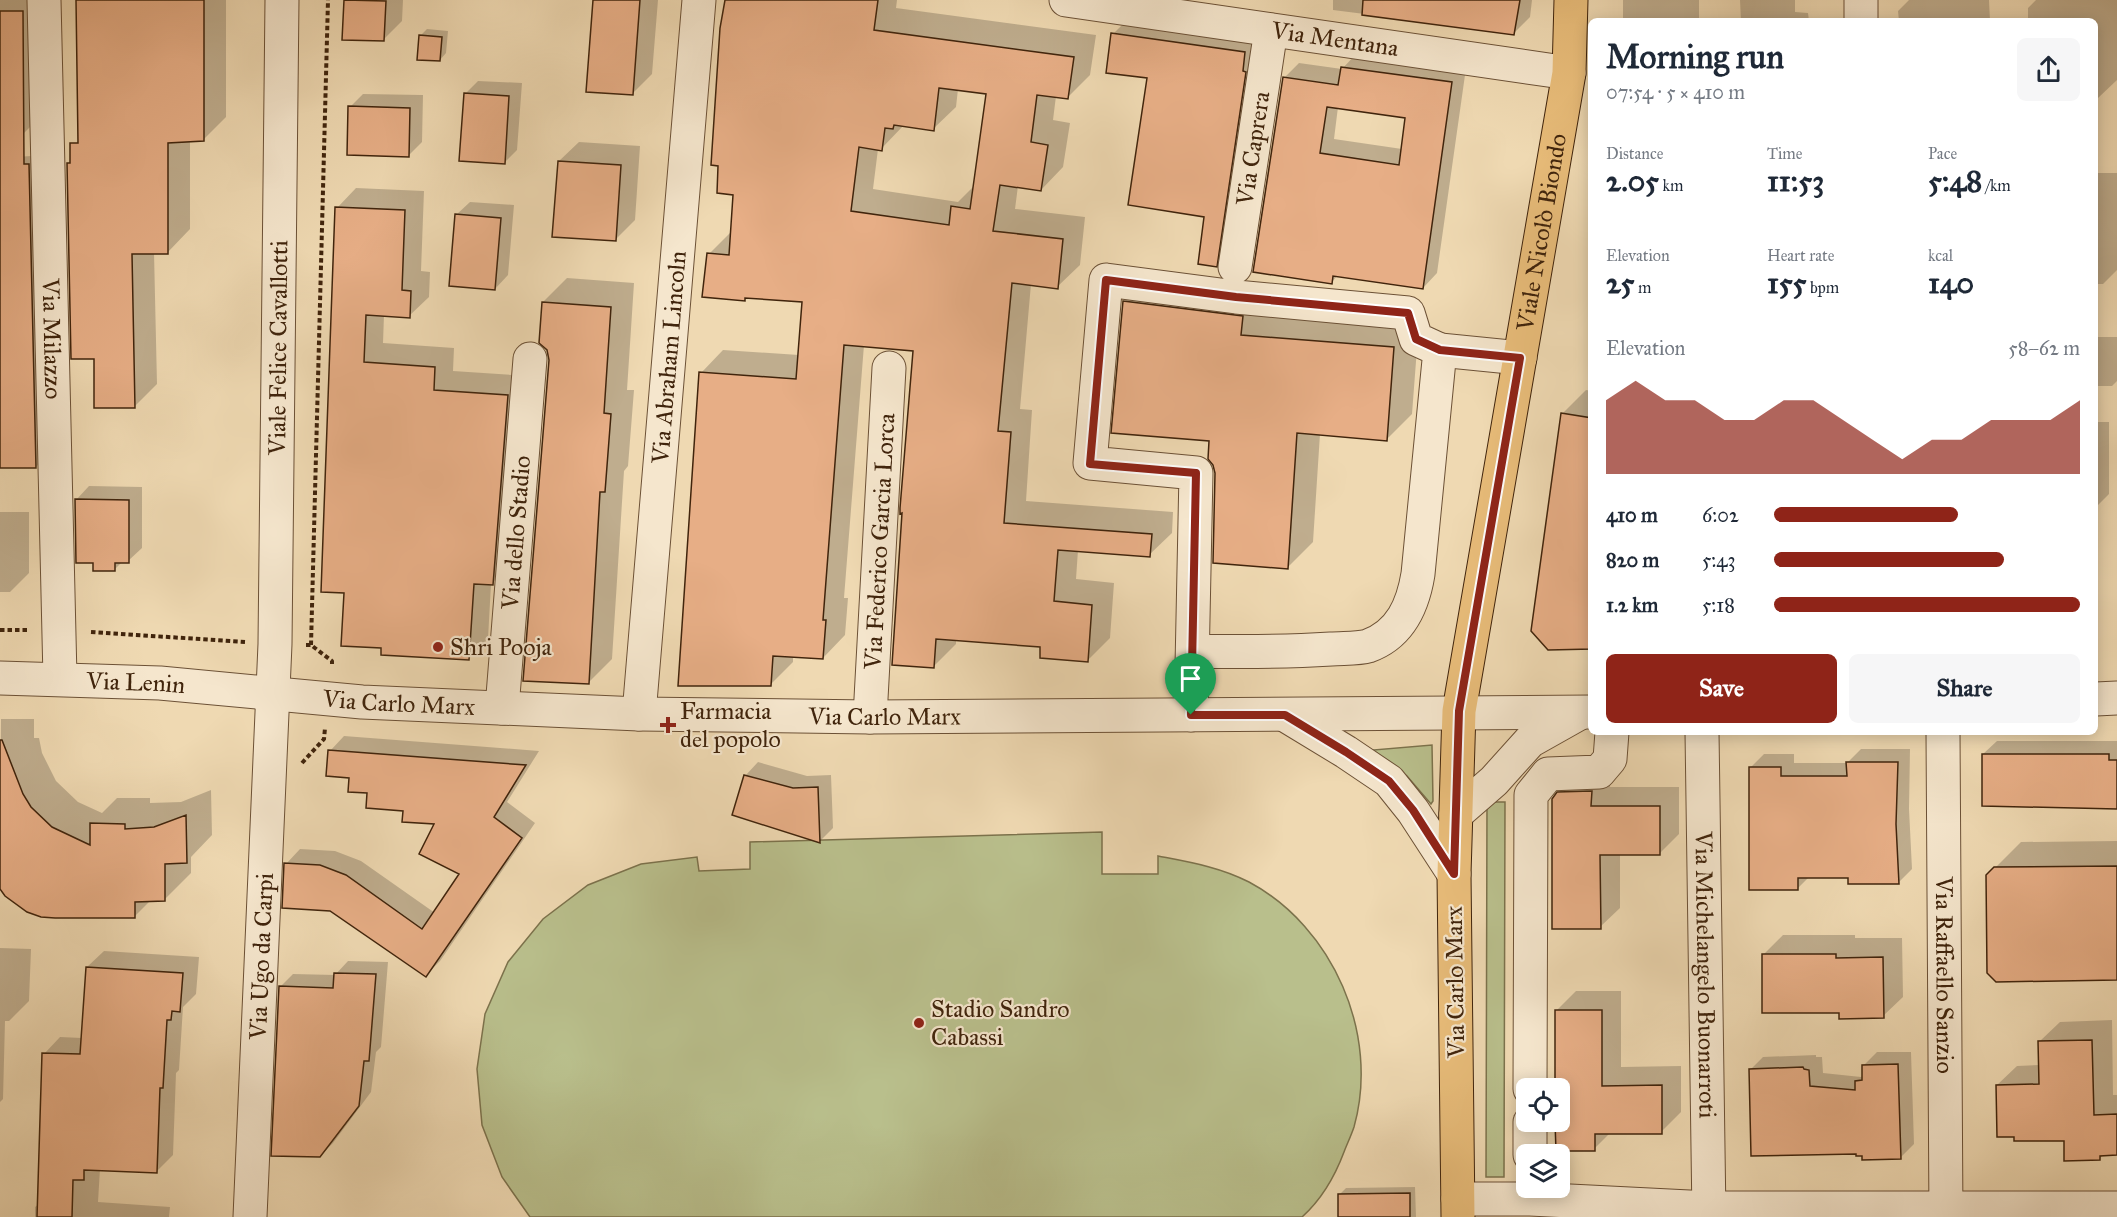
<!DOCTYPE html>
<meta charset="utf-8">
<style>
:root{--surface:#fff;--page:#f6f6f7;--text:#1f2937;--muted:#747a83;--accent:#8f2418}
body{margin:0;font-family:"IM FELL Great Primer",serif;background:var(--page);color:var(--text);height:100vh;display:flex;flex-direction:column;font-size:22px;white-space:nowrap}
*{box-sizing:border-box;margin:0}
p{font-size:20px;color:var(--muted)}
.icon{flex:none;width:33px;height:33px;fill:none;stroke:currentColor;stroke-width:2;stroke-linecap:round;stroke-linejoin:round}
.map{position:relative;flex:1;overflow:hidden}
.side{position:absolute;left:1588px;top:18px;width:510px;height:717px;display:flex;flex-direction:column;background:var(--surface);border-radius:9px;box-shadow:0 3px 15px #0003}
.side>*{flex:none}
.tools{position:absolute;left:1516px;top:1078px;display:grid;gap:12px}
.tools a{display:grid;place-items:center;width:54px;height:54px;border-radius:9px;background:var(--surface);box-shadow:0 3px 15px #0003;font-size:30px}
.pin{position:absolute;display:grid;place-items:center;width:51px;height:51px;color:#fff;margin:-62px -26px;border-radius:50% 50% 50% 0;rotate:-45deg;box-shadow:0 0 6px #0007}
.pin .icon{rotate:45deg}
.round{display:grid;place-items:center;flex:none;width:63px;height:63px;border-radius:9px;background:var(--page)}
.head{display:flex;align-items:center;justify-content:space-between;height:102px;padding:0 18px}
h1{font-size:33px;font-weight:700;line-height:45px}
.stats{display:grid;grid-template-columns:repeat(3,1fr);gap:9px;height:102px;padding:6px 18px}
.stats div{display:grid;align-content:center}
.stats b{font-size:30px;font-weight:700}
.stats small{font-size:16px;font-weight:400}
.stats p{font-size:16px}
.chart{height:168px;padding:12px 18px}
.chart p{display:flex;justify-content:space-between}
.chart svg{width:100%;height:108px;margin-top:6px;fill:var(--accent);opacity:.7}
.action{display:flex;gap:12px;margin-top:auto;padding:12px 18px}
.action a{flex:1;height:69px;border-radius:9px;background:var(--accent);color:#fff;font-size:24px;font-weight:700;line-height:69px;text-align:center}
.action a+a{background:var(--page);color:var(--text)}
ul{padding:0 18px;list-style:none;font-size:20px}
li{display:grid;grid-template-columns:96px 72px 1fr;align-items:center;height:45px}
li i{height:15px;border-radius:8px;background:var(--accent)}
.map>svg:first-child{display:block}
</style>
<div class="map">
<svg width="2117" height="1217" viewBox="0 0 2117 1217">
<rect width="100%" height="100%" fill="#efd9b2"/>
<filter id="stains"><feTurbulence type="fractalNoise" baseFrequency=".00333" numOctaves="4"/><feColorMatrix values="0 0 0 0 .2 0 0 0 0 .09 0 0 0 0 .02 0 0 0 .5 -.17"/></filter>
<radialGradient id="worn" r=".72"><stop offset=".6" stop-color="#630" stop-opacity="0"/><stop offset="1" stop-color="#630" stop-opacity=".3"/></radialGradient>
<path fill="#b9bf8c" stroke="#7c724c" stroke-width="1.5" d="M1432,745L1433,801L1431,804L1407,776L1373,750Z
M1487,802H1505L1504,1177H1486Z
M1102,832V874H1158V856C1189,862 1220,867 1249,882C1333,927 1380,1034 1354,1127C1351,1136 1347,1144 1344,1152C1335,1176 1321,1200 1302,1217H530L502,1177L482,1125L477,1069L485,1014L508,962L543,919L588,885L641,864L697,857L699,871L750,869V842Z"/>
<path fill="#0003" fill-rule="evenodd" d="M0,0H34L35,122L23,134H0Z
M78,0H226V117L203,140H190V229L168,252H154L157,384L134,407L96,358L80,160Z
M346,0H403L402,21L383,40L344,38Z
M594,0H658L652,74L632,94Z
M726,0H897L896,8L1096,35L1090,75L1067,98L1056,96L1053,120L1070,123L1063,167L1041,190L1018,186L1015,209L1085,217L1080,265L1057,287L1031,284L1020,409L1032,410L1026,501L1173,512L1172,533L1149,555L1078,550L1076,579L1114,583L1110,638L1087,661L1042,646L956,639V644L933,667L914,349L864,345L844,598H848L845,635L823,658L793,655V662L770,685L701,373L723,350L799,355L803,301L747,296L744,299L709,254L732,231L734,194ZM958,89L988,93L975,185L958,202L873,189L878,149H881L904,125L933,129L956,107Z
M1333,0H1532L1530,17L1514,33L1333,10Z
M1623,0H1699V21H1623Z
M1740,0H1795V12L1808,13L1809,21H1741Z
M1909,0H1989L1990,21H1899L1898,11Z
M2036,0H2117V80L2098,98H2096V21H2028V8Z
M1127,20L1258,38L1230,252L1216,266L1206,216L1148,77L1113,34Z
M427,29L448,31L446,53L440,60L420,36Z
M1356,54L1466,68L1437,273L1423,288L1338,275L1331,283L1284,78L1299,63L1342,69ZM1338,107L1407,117L1402,149L1334,139Z
M478,81L522,83L517,150L504,163L465,94Z
M363,94L423,95L422,142L408,156L350,107Z
M579,142L640,146L635,220L615,240L559,161Z
M47,155L54,448L36,467H0V158Z
M2096,173H2117V270L2103,284H2096Z
M356,188L424,191L421,271L430,272L429,297L409,316L384,315L383,343L454,348L453,371L527,376L512,564L491,584L488,639L468,659L383,647L345,592L337,208Z
M470,202L514,205L508,275L495,289L456,215Z
M1150,276L1419,322L1412,414L1386,440L1320,434L1313,542L1287,568L1216,473L1211,440L1124,302Z
M567,278L634,283L627,390H634L628,466L624,471L612,659L588,683L543,302Z
M2096,337H2117V381L2112,386H2096Z
M1586,390L1592,391V648L1562,414Z
M2096,422H2109V494L2096,507Z
M89,486L142,487V548L128,561H123L114,570L94,561L76,500Z
M0,512H29V573L10,592H0Z
M1,719H34V738H39L42,753L56,781L78,802L102,813L117,798H150V803L181,802L211,790L212,835L191,857V873L165,899L151,900L135,916L0,887Z
M344,736L539,751L507,802L535,823L440,961L426,975L286,864L300,849L335,851L361,861L435,913L462,874L436,823L369,792L351,777L330,751Z
M1997,741H2117V808H2079V806L1983,754Z
M1861,749H1910L1909,809L1912,869L1899,882L1849,877L1810,876L1797,889L1751,767L1764,754H1794V763H1847Z
M758,762L807,776L831,775L833,828L820,841L745,776Z
M1611,772L1610,787H1679V834L1660,853H1620V908L1600,927L1558,793L1579,773Z
M2117,841V979L1987,876L2021,842Z
M1783,935H1855V938H1902L1903,997L1883,1016L1841,1011L1763,955Z
M0,948L31,949L29,1001L9,1021H5L3,1099L0,1102Z
M104,951L199,957L196,994L183,1007L179,1070L176,1073L173,1155L156,1172L100,1169L98,1202L170,1207L169,1217H35V1207L39,1204L44,1054L60,1037L82,1038L87,967Z
M348,961L388,962L381,1047L376,1052L371,1092L333,1143L320,1156L280,987L293,974L335,975Z
M1576,991H1621V1067L1681,1066V1112L1661,1132H1611L1594,1149L1557,1122H1560V1089H1557L1556,1011Z
M2112,1020L2113,1095H2117V1154H2104L2099,1159L2066,1140L1997,1085L2017,1066L2040,1065V1041L2060,1022Z
M1877,1052H1911L1914,1144L1900,1158L1863,1154L1750,1070L1763,1057L1816,1055V1057H1822L1823,1073L1861,1077L1864,1075V1065Z
M1415,1187L1416,1217H1340V1194L1346,1188Z"/>
<path fill="#e7ae86" stroke="#40240c" stroke-width="1.5" fill-rule="evenodd" d="M76,0H204V141L168,143V254H132L135,408H94V359H71L67,163H70V143H78Z
M344,0L386,1L384,41L342,40Z
M593,0H640L633,95L586,92Z
M725,0H878L874,30L1074,57L1068,99L1037,95L1031,142L1048,145L1041,191L1000,185L993,231L1063,239L1058,289L1012,283L998,431L1011,432L1004,523L1152,534L1150,557L1058,550L1054,601L1092,605L1088,662L1040,658V647L936,639L934,668L892,665L902,513L900,514V508L913,351L844,345L823,620H826L823,659L773,656L771,686H678L699,372L796,379L802,302L745,298V301L702,297L707,253L729,255L733,195L717,193L718,166L711,165L720,28ZM939,88L986,94L970,209L951,206L949,225L851,211L859,147L882,151L885,128L893,129L894,125L934,131Z
M1363,0H1520L1514,35L1362,15Z
M0,11H23L24,164H29L36,468H0Z
M1111,33L1245,52L1243,71L1246,72L1217,267L1198,264L1204,217L1128,205L1147,78L1106,73Z
M419,35L442,37L440,61L417,60Z
M1341,67L1452,82L1423,289L1333,276L1332,284L1253,272L1283,77L1338,85ZM1327,107L1405,118L1399,165L1320,153Z
M464,93L509,96L505,164L459,161Z
M348,106L410,108L409,157L347,155Z
M558,161L621,165L616,241L552,237Z
M335,207L405,210L402,290L411,291L410,318L366,315L364,362L435,367L434,390L508,395L493,585L474,584L469,660L381,655V648L341,646L344,593L321,592Z
M455,214L501,218L495,290L449,286Z
M1123,301L1243,316L1241,335L1394,347L1387,441L1297,433L1288,569L1213,563L1215,473L1213,465L1208,459L1209,441L1111,433Z
M542,302L611,307L604,413L611,414L605,492H600L589,684L523,681L549,360L547,350L539,343Z
M1561,413L1592,418V649L1548,650L1531,631Z
M75,499L129,500V563H115V571H93V563H76Z
M0,740H2L23,794L31,807L52,827L90,845V823L125,824V829L154,827L186,815L187,863L165,864V901L135,902V918H55L41,917L27,912L5,896L0,889Z
M328,750L526,765L494,817L522,838L426,977L330,911L282,908L284,863L320,865L346,875L422,929L459,874L419,854L434,824L402,822L403,811L366,808L367,793L348,792L349,778L326,776Z
M1982,754H2109V760H2117V809L1982,806Z
M1846,762H1898L1896,824L1899,884H1848V878H1798V890H1749V767H1781V776H1847Z
M744,775L793,788L818,787L820,843L732,815Z
M1592,791L1591,806H1660V855H1600L1601,929H1552V799L1557,792Z
M2117,866V980L1996,982L1987,973L1986,875L1994,867Z
M1762,954H1836V958L1883,957L1884,1018L1839,1019V1013H1762Z
M86,967L183,973L180,1012L172,1011L171,1020H167L163,1088H160L157,1173L84,1170V1180H73L72,1217H37L42,1053L80,1054Z
M334,973L376,974L369,1061H364L359,1106L320,1157L271,1156L279,986L333,988Z
M1555,1010H1602V1086L1662,1085V1134H1595V1151H1556L1555,1122H1560V1089H1555Z
M2092,1040L2094,1115L2117,1114V1155L2100,1156V1160L2064,1161V1141H2014V1137H1997L1996,1085L2039,1084L2038,1041Z
M1898,1064L1901,1159L1862,1160V1156H1856V1154L1751,1156L1749,1069L1803,1067L1804,1069L1809,1070L1810,1086L1855,1090V1081L1862,1080V1065Z
M1410,1193V1217H1338V1194Z"/>
<g fill="none" stroke-linecap="round" stroke-linejoin="round">
<defs>
<g id="minor">
<path id="s1" d="M44,0L60,678"/>
<path id="s2" d="M1066,0L1569,73"/>
<path d="M1861,0V21"/>
<path id="s3" d="M1235,267L1271,30"/>
<path d="M1440,350L1520,358"/>
<path id="s4" d="M0,678L160,683L362,702L639,714L870,717L1592,712"/>
<path d="M2096,699L2117,698"/>
<path id="s5" d="M502,708L530,359"/>
<path id="s6" d="M639,714L699,0"/>
<path d="M1191,715L1196,473L1090,463L1106,280L1236,297L1408,313L1416,339L1440,350L1418,574C1413,605 1401,634 1368,646C1358,649 1343,648 1331,649C1285,652 1239,652 1193,651"/>
<path d="M1285,715L1346,752L1389,781L1413,811L1454,874"/>
<path id="s7" d="M870,717L889,368"/>
<path id="s8" d="M1702,732L1709,1217"/>
<path id="s9" d="M1943,732L1946,1217"/>
<path d="M1456,814L1494,781L1530,741L1578,714"/>
<path d="M1530,1089L1531,795L1548,774L1599,772L1610,759L1612,732"/>
<path d="M1530,1155V1122"/>
<path d="M1458,1199H1530L1709,1208H2117"/>
<path id="s10" d="M250,1217L275,644L282,0"/>
</g>
<g id="major">
<path id="s11" d="M1458,1217L1454,874L1459,711L1569,73L1571,0"/>
</g>
</defs>
<use href="#minor" stroke="#6c5136" stroke-width="35"/>
<use href="#major" stroke="#40240c" stroke-width="35"/>
<path stroke="#40240c" stroke-width="4" stroke-dasharray="4.5 3" stroke-linecap="butt" d="M0,630H29
M91,632L245,642
M306,645H311L332,661V667
M311,645L328,0
M302,763L324,739L325,728"/>
<use href="#minor" stroke="#f5e6cd" stroke-width="33"/>
<use href="#major" stroke="#e8bc79" stroke-width="33"/>
</g>
<g fill="none" stroke-linecap="round" stroke-linejoin="round">
<defs>
<path id="route" d="M1106,280L1236,297L1408,313L1416,339L1440,350L1520,358L1459,711L1454,874L1413,810L1389,781L1346,752L1285,715H1191L1196,473L1090,464Z"/>
</defs>
<use href="#route" stroke="#fff" stroke-width="12"/>
<use href="#route" stroke="#8f2418" stroke-width="8"/>
</g>
<g fill="#8f2418" stroke="#f5e6cd" stroke-width="2">
<circle cx="438" cy="647" r="6"/>
<path d="M665 716h6v6h6v6h-6v6h-6v-6h-6v-6h6z"/>
<circle cx="919" cy="1023" r="6"/>
</g>
<g text-anchor="middle" stroke-width="4.5" stroke-linejoin="round" paint-order="stroke">
<g font-size="24" fill="#40240c" stroke="#f5e6cd">
<text dy="8" stroke="none"><textPath href="#s2" startOffset="272">Via Mentana</textPath></text>
<text dy="8" stroke="none"><textPath href="#s3" startOffset="120">Via Caprera</textPath></text>
<text dy="8" stroke="none"><textPath href="#s11" startOffset="992">Viale Nicolò Biondo</textPath></text>
<text dy="8" stroke="none"><textPath href="#s1" startOffset="339">Via Milazzo</textPath></text>
<text dy="8" stroke="none"><textPath href="#s10" startOffset="870">Viale Felice Cavallotti</textPath></text>
<text dy="8" stroke="none"><textPath href="#s6" startOffset="358">Via Abraham Lincoln</textPath></text>
<text dy="8" stroke="none"><textPath href="#s5" startOffset="176">Via dello Stadio</textPath></text>
<text dy="8" stroke="none"><textPath href="#s7" startOffset="176">Via Federico Garcia Lorca</textPath></text>
<text dy="8" stroke="none"><textPath href="#s4" startOffset="136">Via Lenin</textPath></text>
<text dy="8" stroke="none"><textPath href="#s4" startOffset="400">Via Carlo Marx</textPath></text>
<text dy="8" stroke="none"><textPath href="#s4" startOffset="886">Via Carlo Marx</textPath></text>
<text dy="8" stroke="none"><textPath href="#s10" startOffset="261">Via Ugo da Carpi</textPath></text>
<text dy="8" stroke="none"><textPath href="#s8" startOffset="243">Via Michelangelo Buonarroti</textPath></text>
<text dy="8" stroke="none"><textPath href="#s9" startOffset="243">Via Raffaello Sanzio</textPath></text>
<text transform="translate(1455 982) rotate(-91)" y="8">Via Carlo Marx</text>
</g>
<g font-size="24" fill="#40240c" stroke="#f5e6cd" text-anchor="start">
<text x="450" y="655">Shri Pooja</text>
<text x="680" y="719">Farmacia<tspan x="680" dy="28">del popolo</tspan></text>
<text x="931" y="1017">Stadio Sandro<tspan x="931" dy="28">Cabassi</tspan></text>
</g>
</g>
<rect width="100%" height="100%" filter="url(#stains)"/>
<rect width="100%" height="100%" fill="url(#worn)"/>
</svg>
<div class="tools">
<a><svg class="icon" aria-label="locate" viewBox="0 0 24 24"><circle cx="12" cy="12" r="6"/><path d="M12 2v4M12 18v4M2 12h4M18 12h4"/></svg></a>
<a><svg class="icon" aria-label="layers" viewBox="0 0 24 24"><path d="M12 4l9 5-9 5-9-5zM3 14l9 5 9-5"/></svg></a>
</div>
<div class="pin" style="left:1191px;top:715px;background:#1e9e55"><svg class="icon" aria-label="arrive" viewBox="0 0 24 24"><path d="M6 21V4h12l-3 4 3 4H6"/></svg></div>
<section class="side">
<div class="head"><div><h1>Morning run</h1><p>07:54 · 5 × 410 m</p></div><a class="round"><svg class="icon" aria-label="share" viewBox="0 0 24 24"><path d="M12 15V3M7 8l5-5 5 5M5 13v7h14v-7"/></svg></a></div>
<div class="stats">
<div><p>Distance</p><b>2.05<small> km</small></b></div>
<div><p>Time</p><b>11:53</b></div>
<div><p>Pace</p><b>5:48<small> /km</small></b></div>
</div>
<div class="stats">
<div><p>Elevation</p><b>25<small> m</small></b></div>
<div><p>Heart rate</p><b>155<small> bpm</small></b></div>
<div><p>kcal</p><b>140</b></div>
</div>
<div class="chart"><p><span>Elevation</span>58–62 m</p>
<svg viewBox="0 0 160 44" preserveAspectRatio="none"><path d="M0 44V14L10 6L20 14L30 14L40 22L50 22L60 14L70 14L80 22L90 30L100 38L110 30L120 30L130 22L140 22L150 22L160 14V44z"/></svg>
</div>
<ul>
<li><b>410 m</b>6:02<i style="width:60%"></i></li>
<li><b>820 m</b>5:43<i style="width:75%"></i></li>
<li><b>1.2 km</b>5:18<i style="width:100%"></i></li>
</ul>
<div class="action"><a>Save</a><a>Share</a></div>
</section>
</div>
